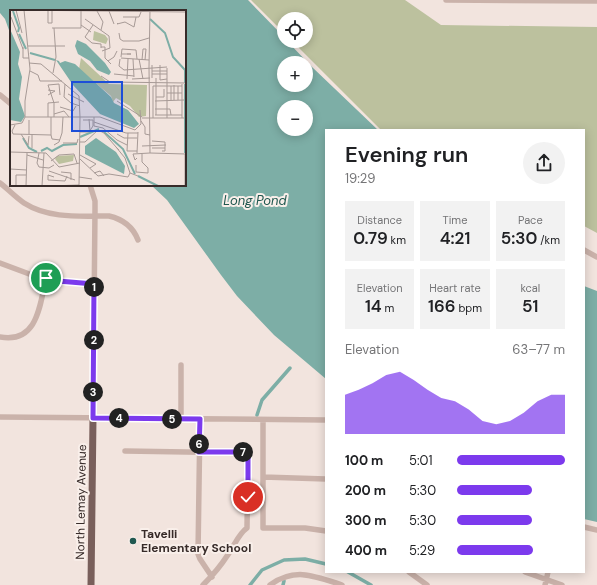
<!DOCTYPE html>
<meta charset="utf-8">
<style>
:root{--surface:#fff;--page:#f2f2f2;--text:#202124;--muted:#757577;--accent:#7c3aed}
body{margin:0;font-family:"DM Sans",sans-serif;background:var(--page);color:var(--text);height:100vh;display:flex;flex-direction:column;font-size:15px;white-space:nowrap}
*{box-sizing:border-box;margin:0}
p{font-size:13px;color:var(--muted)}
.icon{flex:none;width:22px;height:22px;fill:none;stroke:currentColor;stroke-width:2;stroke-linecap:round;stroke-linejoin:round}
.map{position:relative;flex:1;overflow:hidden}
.panel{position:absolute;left:325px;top:129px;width:260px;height:444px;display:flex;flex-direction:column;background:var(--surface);border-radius:0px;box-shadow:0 2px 10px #0003}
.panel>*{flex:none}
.buttons{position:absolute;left:277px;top:12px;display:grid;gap:8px}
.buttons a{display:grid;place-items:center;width:36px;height:36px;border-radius:50%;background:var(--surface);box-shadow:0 2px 10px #0003;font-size:20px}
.pin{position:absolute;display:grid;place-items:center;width:34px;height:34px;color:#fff;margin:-17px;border:2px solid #fff;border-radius:50%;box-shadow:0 1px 4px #0007}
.km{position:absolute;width:20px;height:20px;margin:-10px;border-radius:50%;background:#222;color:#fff;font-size:11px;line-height:20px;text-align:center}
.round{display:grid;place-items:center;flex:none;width:42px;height:42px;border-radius:21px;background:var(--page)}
.headline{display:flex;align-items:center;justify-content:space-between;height:68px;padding:0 20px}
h1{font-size:22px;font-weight:600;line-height:30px}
.figures{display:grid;grid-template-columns:repeat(3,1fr);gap:6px;height:68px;padding:4px 20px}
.figures div{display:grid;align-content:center;border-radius:0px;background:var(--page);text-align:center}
.figures b{font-size:17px;font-weight:600}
.figures small{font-size:11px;font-weight:400}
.figures p{font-size:11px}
.chart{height:112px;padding:8px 20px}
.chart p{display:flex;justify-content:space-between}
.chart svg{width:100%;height:72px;margin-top:4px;fill:var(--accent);opacity:.7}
ul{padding:0 20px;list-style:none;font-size:13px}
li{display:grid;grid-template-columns:64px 48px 1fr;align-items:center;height:30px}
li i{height:10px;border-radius:5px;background:var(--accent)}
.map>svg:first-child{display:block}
</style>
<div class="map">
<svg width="597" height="585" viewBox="0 0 597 585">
<rect width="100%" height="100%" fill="#f2e4de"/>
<path fill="#bcc19e" d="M251,0H405L441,25L597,27V233L584,226V130H381L292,41H306V19H284V33Z"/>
<path fill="#7daea6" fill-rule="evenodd" d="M0,0H248L284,37V41H287L312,67L378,130H326V379L274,335L237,296L221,275L167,200L151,185H185V11H11V34L10,33L5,19L0,13ZM284,63H306V85H284ZM284,107H306V129H284Z
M584,286L597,291V522L584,519Z"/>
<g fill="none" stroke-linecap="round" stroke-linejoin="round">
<path stroke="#7daea6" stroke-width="3.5" d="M257,415L262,400L290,368
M348,572L371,585
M250,585L262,570L284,560L305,559L326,564
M283,585L284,581"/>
<path stroke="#cab2aa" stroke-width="5.5" d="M446,0L597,1
M0,95L11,104
M0,183C8,189 15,197 24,203C49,219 80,216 109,216C122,219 133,227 138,240
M90,185L95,201V210L93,418
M584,250L597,257
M0,263L32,275L58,281L94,284
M0,337C38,344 40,304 46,278
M0,417L326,420
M181,419V365
M200,419L198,554L200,559L212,577
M263,420V528H305L326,531
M125,451L248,453L247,528C238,534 234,547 227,556C220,567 212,576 203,585
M263,477L326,479
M584,527L597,530
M409,572L427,585
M525,572L562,585
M270,585C295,567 315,576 342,585
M545,585L548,572"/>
<path stroke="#795f5b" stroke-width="7" d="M91,585L93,418"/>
</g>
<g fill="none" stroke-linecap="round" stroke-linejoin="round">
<defs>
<path id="route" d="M46,278L58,281L94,284L93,418L200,419L199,452H248V497"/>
</defs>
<use href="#route" stroke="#fff" stroke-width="8"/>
<use href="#route" stroke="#7c3aed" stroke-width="5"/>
</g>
<circle fill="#205850" stroke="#f9efea" stroke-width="1.5" cx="133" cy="541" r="4"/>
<g text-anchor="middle" stroke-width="4" stroke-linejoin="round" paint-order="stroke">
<g font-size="12" fill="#372b29" stroke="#f9efea">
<text transform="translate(81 502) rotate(-89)" y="4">North Lemay Avenue</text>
</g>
<g font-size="12" font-weight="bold" fill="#372b29" stroke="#f9efea" text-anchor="start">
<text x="141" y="538">Tavelli<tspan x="141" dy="14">Elementary School</tspan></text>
</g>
<g font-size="13" font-style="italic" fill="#205850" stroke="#f9efea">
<text x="255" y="205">Long Pond</text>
</g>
</g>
<g transform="translate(10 10)">
<rect width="176" height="176" fill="#f2e4de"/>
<path d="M84,21L95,25L98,29L96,34L83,30ZM71,48L99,74L137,75L136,106L129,107L120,96L106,88L103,92L101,86L69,59ZM64,145L63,151L49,154L45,149L47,146Z" fill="#bcc19e"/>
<path d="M0,19L10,42L8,54L12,67L9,89L15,106L11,112L0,110ZM67,30L76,34L95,53L101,62L99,65L87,60L80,51L68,44L65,36ZM46,50L49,51L50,53L55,51L65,54L101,87L104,93L118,100L129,114L124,118L90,104L63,75ZM86,128L106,142L115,156L114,164L75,144V136Z" fill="#7daea6"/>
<path fill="none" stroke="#7daea6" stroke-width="2" d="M3,1L9,18L8,22M140,9L155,23L163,47L175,60V73M9,24L16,39M20,43L45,50M175,74V143M94,122L113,139L125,164M70,127L89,119M13,128L19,138L27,142M31,141L37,138L42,141L53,135L67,134M128,166L148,176"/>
<path fill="none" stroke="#a79a96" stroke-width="1" d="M4,0L176,2M6,0L12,23M38,1V13H42V1M87,1L93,12L91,20M99,1L104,14M1,7L13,39M113,7H129L131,2M75,9L99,26L100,38L92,41M108,13L107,14L115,12L124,17L126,7M71,15L81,22M42,18H71V1M109,23L110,29L113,31H129L139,28M75,27L82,33L91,34V38M75,27L83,15M18,36H55M13,37V48H19M91,37H95V48L101,54M112,44H121H117M111,47L112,39L126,40L127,49M111,48L139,50M110,49L109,56L114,60L157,57M123,49L124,67M129,49L133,69M132,50L133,39H136L135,50M98,51L104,47L107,41M19,53L31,54L69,86L70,107M150,55V70L157,69M139,57L140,0M139,57L140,143L176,144M157,58V108M20,61L28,65L30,71H52M142,61H157M43,63L46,47L44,18M104,64L124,66M142,64H157M91,66L100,72L176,73M142,68V55M146,68V105M117,69L118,49M122,69L140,68M55,74L54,87L61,93L70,96M172,74V108M164,75V90M161,76V90M168,76V90M157,83H172M58,84L74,92M38,85L45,81L38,80M146,87H154V79M107,91L132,107M145,91L174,90M50,97L63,101L66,96M145,99H160L161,105M44,104L54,101L59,107M145,105H172M15,107H90L125,120L131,114L130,100M38,107V93L49,92M44,107V93L38,75L49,74L50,85M84,107V116L93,118L107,130L117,135M132,108H174M143,108V76H172M79,109L80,121M19,110V124M131,111L135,117V124L140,125M84,112L116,123H128M0,115L12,113L15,107V91L20,59L14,0M5,115L2,121L3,124L41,125L42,129L50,130M70,122H79L83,116V110H73M118,123L117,141H127M11,124L18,135L19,126M107,124L114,128H127M41,125V107M142,131L155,132V141H152M70,132H75L88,120L94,123L106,137M53,133H67L68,129M44,135L49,132L52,123L53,107M132,136L156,135M22,138V124M142,138H155M109,140L106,137L115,148L120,163L128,166M0,142L36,143L49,157L70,153M29,143L27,153L29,157L39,158L44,155M127,143L128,122M132,144V152L138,158V163M17,145L33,150M70,145L86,154L80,158M127,148L125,150L123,144L140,143M70,149L88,166L99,164L118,167L120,163M41,151L49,145L64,144L67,153M126,155V162L138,163M0,159L17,160M39,161L65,170M51,162L61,163V170M84,163L90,161L94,166M44,167L38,165V170L55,171L57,166M69,167L82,169M6,176V165H16M16,176L17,143M32,176L34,143M40,176L69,175M69,176L70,107M175,176V144"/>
<path fill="#1d4ed8" fill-opacity="0.15" stroke="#1d4ed8" stroke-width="2" d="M62,72H112V121H62Z"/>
<rect width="176" height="176" fill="none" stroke="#372b29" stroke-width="2"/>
</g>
</svg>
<div class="buttons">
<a><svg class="icon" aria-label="locate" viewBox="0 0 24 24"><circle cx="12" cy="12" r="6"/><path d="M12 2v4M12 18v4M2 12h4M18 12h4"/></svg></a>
<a>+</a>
<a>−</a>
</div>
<div class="pin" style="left:46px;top:278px;background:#1e9e55"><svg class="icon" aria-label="arrive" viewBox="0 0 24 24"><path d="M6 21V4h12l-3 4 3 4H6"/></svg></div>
<div class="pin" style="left:248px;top:497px;background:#d93025"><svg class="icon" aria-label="check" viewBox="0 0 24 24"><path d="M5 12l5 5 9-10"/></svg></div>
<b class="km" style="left:94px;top:287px">1</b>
<b class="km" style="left:94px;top:340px">2</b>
<b class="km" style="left:93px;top:392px">3</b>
<b class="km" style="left:119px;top:418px">4</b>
<b class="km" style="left:172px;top:419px">5</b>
<b class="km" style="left:199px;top:444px">6</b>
<b class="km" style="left:243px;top:452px">7</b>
<section class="panel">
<div class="headline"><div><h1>Evening run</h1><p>19:29</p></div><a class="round"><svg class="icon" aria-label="share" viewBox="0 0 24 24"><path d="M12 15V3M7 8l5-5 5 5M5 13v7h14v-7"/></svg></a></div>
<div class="figures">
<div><p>Distance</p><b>0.79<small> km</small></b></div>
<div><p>Time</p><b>4:21</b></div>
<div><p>Pace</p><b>5:30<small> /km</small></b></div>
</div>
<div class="figures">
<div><p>Elevation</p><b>14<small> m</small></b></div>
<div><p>Heart rate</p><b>166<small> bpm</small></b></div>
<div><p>kcal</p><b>51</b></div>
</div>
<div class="chart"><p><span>Elevation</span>63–77 m</p>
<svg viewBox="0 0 160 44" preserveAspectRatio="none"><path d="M0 44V20L10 17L20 13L30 8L40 6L50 11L60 17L70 22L80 24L90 29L100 36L110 38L120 36L130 31L140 24L150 20L160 20V44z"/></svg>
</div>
<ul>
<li><b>100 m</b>5:01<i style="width:100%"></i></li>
<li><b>200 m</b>5:30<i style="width:69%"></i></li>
<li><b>300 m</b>5:30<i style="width:69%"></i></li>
<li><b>400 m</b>5:29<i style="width:70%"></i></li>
</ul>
</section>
</div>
